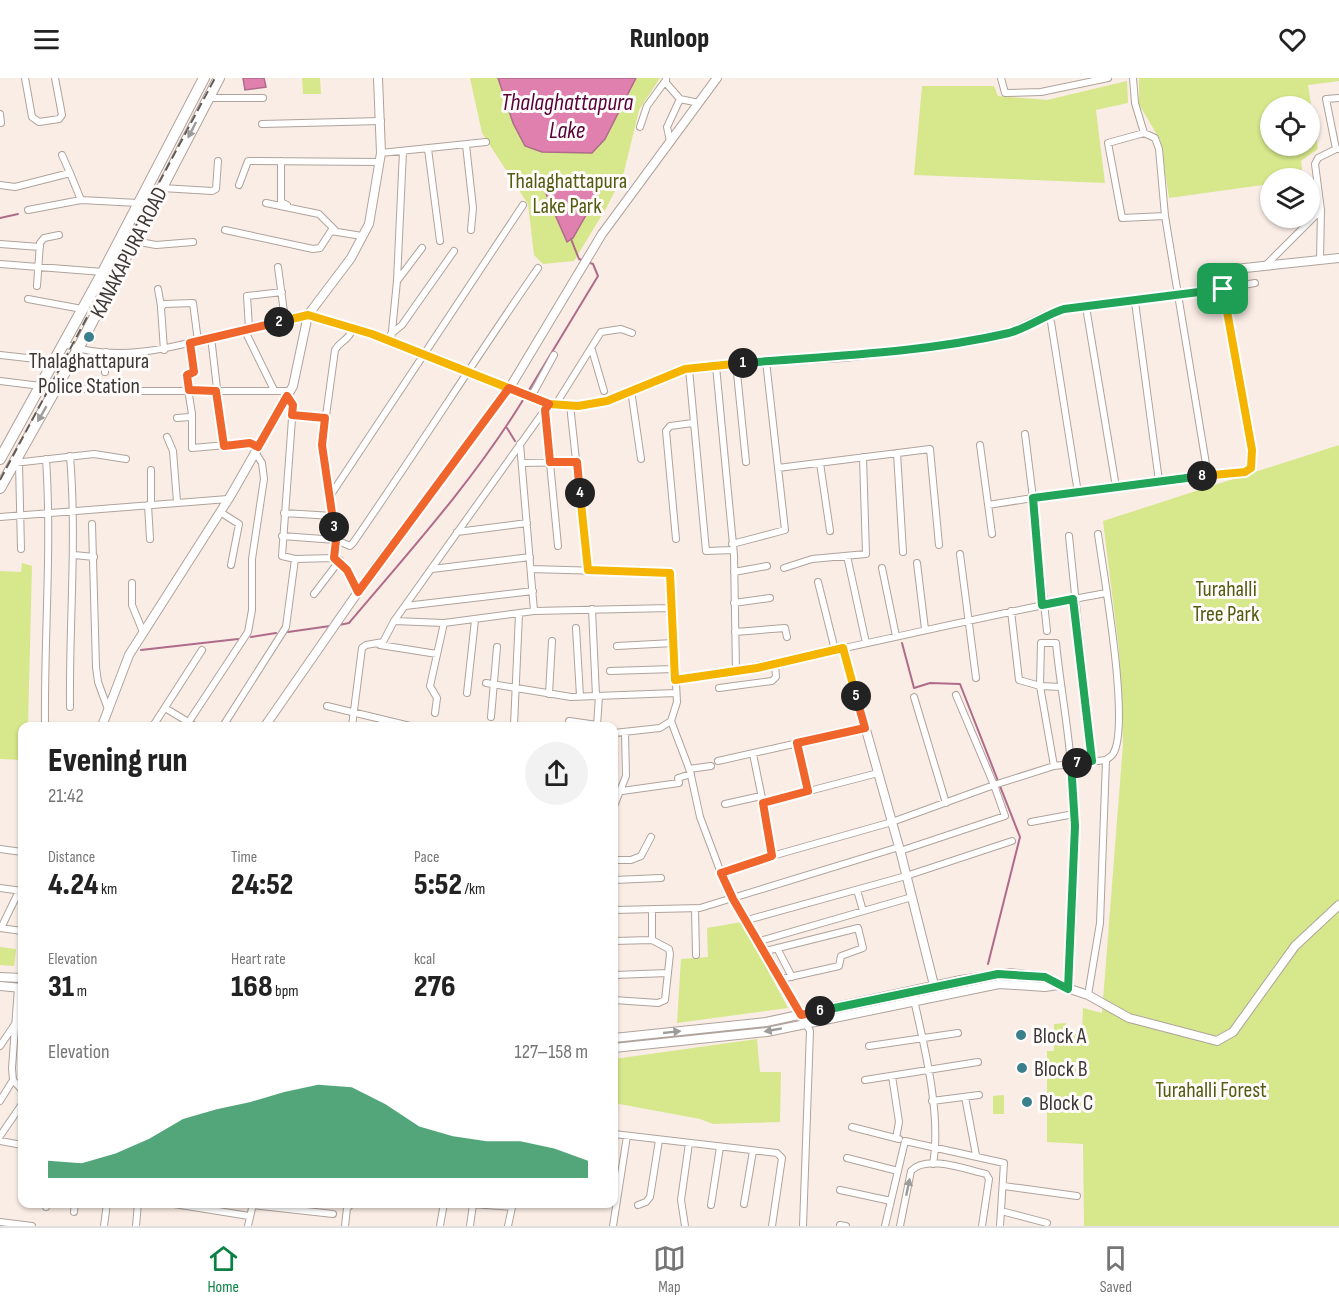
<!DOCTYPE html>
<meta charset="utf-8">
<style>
:root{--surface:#fff;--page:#f2f2f2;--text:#222;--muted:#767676;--line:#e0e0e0;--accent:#0b8043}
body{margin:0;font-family:"Sofia Sans Condensed",sans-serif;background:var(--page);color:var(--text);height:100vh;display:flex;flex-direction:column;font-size:22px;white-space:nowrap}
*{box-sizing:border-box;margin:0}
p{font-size:20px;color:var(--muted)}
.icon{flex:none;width:33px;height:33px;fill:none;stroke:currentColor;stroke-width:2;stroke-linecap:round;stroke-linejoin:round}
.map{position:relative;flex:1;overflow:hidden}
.sheet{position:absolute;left:18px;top:644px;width:600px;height:486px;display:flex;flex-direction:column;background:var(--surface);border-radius:12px;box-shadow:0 2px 4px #0004}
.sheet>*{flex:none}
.fabs{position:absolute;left:1260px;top:18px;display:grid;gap:12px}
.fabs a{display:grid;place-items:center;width:60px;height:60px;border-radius:50%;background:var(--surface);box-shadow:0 2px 4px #0004;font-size:30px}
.pin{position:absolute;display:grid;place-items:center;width:51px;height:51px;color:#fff;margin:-26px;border-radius:12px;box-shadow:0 3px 9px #0006}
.km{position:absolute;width:30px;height:30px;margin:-15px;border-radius:50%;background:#222;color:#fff;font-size:16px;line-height:30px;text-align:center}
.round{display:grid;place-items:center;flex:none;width:63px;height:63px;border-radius:32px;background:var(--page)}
.overview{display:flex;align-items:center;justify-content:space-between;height:102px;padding:0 30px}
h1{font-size:33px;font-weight:800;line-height:45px}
.metrics{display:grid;grid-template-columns:repeat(3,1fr);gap:9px;height:102px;padding:6px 30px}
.metrics div{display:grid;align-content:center}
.metrics b{font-size:30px;font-weight:800}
.metrics small{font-size:16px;font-weight:400}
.metrics p{font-size:16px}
.chart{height:168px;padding:12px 30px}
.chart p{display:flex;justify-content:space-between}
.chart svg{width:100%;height:108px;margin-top:6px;fill:var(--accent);opacity:.7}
header{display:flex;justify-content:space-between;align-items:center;height:78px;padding:0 30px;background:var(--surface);font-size:27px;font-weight:800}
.tabs{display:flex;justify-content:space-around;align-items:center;height:84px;border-top:2px solid var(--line);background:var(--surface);font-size:16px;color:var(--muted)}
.tabs a{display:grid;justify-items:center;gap:3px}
.tabs .active{color:var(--accent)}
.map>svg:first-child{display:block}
</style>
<header><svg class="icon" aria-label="menu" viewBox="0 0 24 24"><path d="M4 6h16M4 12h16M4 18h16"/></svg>Runloop<svg class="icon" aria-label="heart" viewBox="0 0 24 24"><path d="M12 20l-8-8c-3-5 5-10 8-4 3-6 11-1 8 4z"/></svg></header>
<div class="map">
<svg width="1339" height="1148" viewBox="0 0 1339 1148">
<rect width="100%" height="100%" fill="#faede5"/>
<path fill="#d6e78c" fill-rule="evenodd" d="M302,0H320L321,16H303Z
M470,0H498L513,45L629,16L636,0H660L639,32L624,94L608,127L574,183L543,186L534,177L528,126L482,55Z
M1139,0H1339V3L1308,7L1318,71L1301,83L1303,100H1270V106L1169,120L1160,62L1139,26ZM1270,28H1310V68H1270Z
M1127,3L1128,25L1096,32L1105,105L914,97L922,8H994L998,18L1047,22Z
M1339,367V1148H1084L1083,1066L1047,1064V973H1054V946L1066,945V956H1082L1083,930L1102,935L1123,666L1119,572L1103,443Z
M22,485L32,488L28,648H22V682L0,681V493L21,494Z
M742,844L788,930L677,945L681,881L708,879L707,850Z
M0,869L16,871L14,888L0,887Z
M757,961L760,994H781L780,1044L713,1046L700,1041L614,1025V981Z
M1004,1017V1036H993V1018Z"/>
<path fill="#df80ae" stroke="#af6b8a" stroke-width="1.5" d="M243,0H264L266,9L245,12Z
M498,0H636L605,61L592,75L542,74L525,68L513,45Z
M546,101L607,100L573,160L567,164L540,102Z"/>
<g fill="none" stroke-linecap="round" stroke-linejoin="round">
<path stroke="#af6b8a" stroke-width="2" d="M0,140L18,136
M529,312L598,198L593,186L579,181L571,161
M507,350L515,363
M339,547L349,545C409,474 474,402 523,322
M288,554L330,548
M251,559L276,555
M902,565L914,610L930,605L960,606L1020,759L988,886
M141,572L238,561"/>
<defs>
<path id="street" d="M25,0L32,39L39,44L59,41L62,37L55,0
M666,0V5L680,21L667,49L670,63
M1001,0L1005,15L1041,14L1108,0
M1133,0L1135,25L1144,55
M209,20H263
M680,21L699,25
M0,36L1,45
M262,46L381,43
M640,49L647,28L666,2
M466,67L473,130L471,152
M428,71L440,163
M1338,71H1336L1326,21L1339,20
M381,75L486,64
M62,77L70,95
M281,83V124L287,127
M0,107L15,109L70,95L81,122
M239,107L248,83L379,84
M162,110L212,113L216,111L218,83
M266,125L319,136L335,152
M28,132L81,122L138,125
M1165,138L1122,140L1108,65L1144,55L1155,60L1159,71L1165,138L1208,398
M225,152L313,171L320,170L331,153L362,158
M134,163L156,167L193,164
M0,166L40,169
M1320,182L1321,132L1315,86L1318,80L1336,71
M0,186L103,194
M1265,188L1321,132
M278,189L285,242
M397,203L422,170
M37,208L40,165L44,160L59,157
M1225,210L1255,205
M158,211L161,228
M28,221L82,231
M1135,224L1159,403
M1086,229L1116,409
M1047,237L1051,244L1078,415
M249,250L247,218L282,214
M247,251L308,237
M391,256L402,247L454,173
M211,259L224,370
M391,263L397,203L403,73
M64,266C124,288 186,265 244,251L274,312
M164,272L161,230L164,226L193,225L198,263
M592,272L604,313
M0,277L54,283
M736,285L746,384
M716,288L734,477L736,593
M689,291L706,473L733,472
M105,294L106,274
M0,303L41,308
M57,309L115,313H290
M631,312L641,381
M287,318L293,327L282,478L295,481L334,480L340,482L347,492L358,514
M531,319L554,277
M556,326L601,254L621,251L632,255
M570,327L588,492
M545,333L558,468
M292,337L325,340
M192,338V370L250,365L258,369
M177,340L190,339L192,336L186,299L194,293L190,265
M167,359L173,373L177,424
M520,366L534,533
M980,367L992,456
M897,375L903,474
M14,385L94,376L126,381
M19,385L21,471
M522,385L577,384
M820,385L830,453
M778,390L930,371L939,467
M330,418L523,127
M148,427L150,461
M151,427V392
M988,427L1033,420L1025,356
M220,434L239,446L231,487
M284,435L333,438
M0,439L228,421
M92,446L96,589L98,604L108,631
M457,454L527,445
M282,458L336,462L350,468L353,465C416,374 475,281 538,190
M1069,458L1092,683
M676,461L666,353L670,348L693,345
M732,466L785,452L766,283
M960,476L976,600
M74,477L94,479
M847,478L866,565
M334,480L336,462L322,367L335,272C341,262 347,264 353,251
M917,485L925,551
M784,490L812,481L866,476L863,379
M882,490L896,558
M432,491L530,479
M531,491L670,495L677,624L671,643L690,693L700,739L721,795L733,821L766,873L810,953L803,1148
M734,494L767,488
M818,504L835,572
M132,505V527L143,554
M314,516L340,482
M734,525L770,520
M405,528L533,513
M592,531L596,618L676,615
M1011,533L1019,602L1040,608L1054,688L1106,682
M394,543L444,545L534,533L671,530
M576,550L580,618
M1047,553L1033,420L1245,394L1251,390L1252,373L1223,211
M735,554L785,550L787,559
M380,567L437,576
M617,568L673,565
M610,593L674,591
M675,602C820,580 961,541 1106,515
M486,605L571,619L596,618
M1061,609L1040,608L1041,565H1056C1060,606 1068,647 1071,687C1077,762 1075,837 1068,911
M719,610L772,603L776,599L775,586
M467,615L475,542
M549,616L552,563
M956,617L994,707L1054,688
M914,619L946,725
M327,628L410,648
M70,629C69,545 77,462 70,378
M165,630L195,648
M435,635L437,620L430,608L444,545
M491,639L497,569
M569,643L597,647
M514,647L519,536
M45,648C44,559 52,470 46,381
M153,648L202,572
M186,648L248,554L252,532V481L264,401L262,385L255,374
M223,648L286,549L295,481
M352,648L362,570L366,567L383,564L394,543L549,326
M597,648L599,618
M614,655L660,650L671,643
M797,665L808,713
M753,676L763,725
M718,683L865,650
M689,691L711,688
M878,695L763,725L772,778L892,744L994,707L1005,738L900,773
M622,713L679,705L678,700L691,696
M725,726L761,718
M614,728L626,698L625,655
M1031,744L1074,736
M0,771L22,774
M614,782H631L641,778L651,759
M721,795L772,778
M614,802L661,800
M0,810L22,813
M857,812L863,833
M695,830L696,877
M614,832L700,830L899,769
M747,842L906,798L1012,763
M0,850L22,853
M1,850L19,813
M614,863L652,862
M760,863L912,819
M777,870L792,899
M766,873L858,850L863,870L841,878L839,888L781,901
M614,897L668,895
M18,910L12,990L13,1002L22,1012
M912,913C923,963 942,1035 933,1086
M1088,917L1100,845L1106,682C1107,681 1113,677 1113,676C1131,648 1103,493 1098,456
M614,922L658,925L665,922L670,876L669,871L652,862V832
M0,968L15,946
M869,968L958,955
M892,998L899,1044L896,1060
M865,1002L978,984
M965,1019L976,1077
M0,1023L13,1002
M932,1023L979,1017
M852,1049L899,1061
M614,1056L777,1075L782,1080L772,1148
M0,1058L22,1026
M0,1063L22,1067
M847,1080L898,1093
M1004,1108L1077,1118
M840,1112L891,1123
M168,1125L249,1138
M458,1125L512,1129
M744,1126L753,1073
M252,1127L333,1136
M638,1127L646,1124L650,1119L659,1062
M711,1127L720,1069
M46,1129V1125
M1001,1133L1047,1145
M74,1134L75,1125
M0,1144L32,1148
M840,1147L846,1148
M104,1148L107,1125
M136,1148L138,1125
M248,1148L253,1126
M345,1148L347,1130L353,1125
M440,1148L444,1125
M470,1148L473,1126
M508,1148L513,1125
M613,1148L627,1058
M685,1148L681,1122L689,1065
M885,1148L905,1063L1004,1085L1000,1148
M900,1148L911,1093C927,1076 967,1092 986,1096L989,1101L982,1148"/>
<path id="secondary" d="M308,237L351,180L369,146L381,75L378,0
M843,570L901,776L935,911
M102,648L129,577L231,417L293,308L308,237L372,256L549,326L578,328L607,323L685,291L736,285L844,279L947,267L1012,254L1047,237L1064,231L1223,211L1226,192L1339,180
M265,648L376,488L509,311L602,156L717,0
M0,899L22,900
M0,908L22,910
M614,960L766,944L961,902L1010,895L1045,899L1058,907L1088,917L1129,940L1217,963L1233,954L1295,868L1339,827
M614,970L767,954L999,906L1045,909L1058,907"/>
<path id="highway" d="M0,381L103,194L204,0
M0,410L78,271L219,0"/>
</defs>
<use href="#street" stroke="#afa39c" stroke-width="8"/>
<use href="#secondary" stroke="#afa39c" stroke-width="10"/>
<use href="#highway" stroke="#afa39c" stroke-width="12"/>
<use href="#street" stroke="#fff" stroke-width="6"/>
<use href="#secondary" stroke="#fff" stroke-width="8"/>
<use href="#highway" stroke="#fff" stroke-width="10"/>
<path stroke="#625c58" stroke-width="2" stroke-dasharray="9 4.5" stroke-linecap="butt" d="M0,402L215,0"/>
</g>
<defs><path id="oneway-solid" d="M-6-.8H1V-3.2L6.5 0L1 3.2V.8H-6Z" transform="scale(1.5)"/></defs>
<g fill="#9e9c9a">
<use href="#oneway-solid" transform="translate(192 52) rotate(117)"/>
<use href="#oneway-solid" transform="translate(42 336) rotate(120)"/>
<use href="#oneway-solid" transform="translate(773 952) rotate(170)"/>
<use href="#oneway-solid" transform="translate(672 954) rotate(-6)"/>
<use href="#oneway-solid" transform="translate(908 1109) rotate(-78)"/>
</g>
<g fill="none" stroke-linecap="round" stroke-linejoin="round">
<defs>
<path id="split-1" d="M743,285C832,278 922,275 1009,255C1028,250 1045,237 1064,231L1223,211"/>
<path id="split-2" d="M279,244L308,237L372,256L549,326L578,328L607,323L685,291L743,285"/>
<path id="split-3" d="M279,244L190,265L194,294L187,297L189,312L216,313L224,368L250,365L258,369L287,318L293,327L292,337L325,340L322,367L334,449"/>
<path id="split-4" d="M334,449L336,462L334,480L347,492L358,514L509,310L549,326L545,332L550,384H577L580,415"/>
<path id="split-5" d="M580,415L588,492L670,495L675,602L757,590L843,570L856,618"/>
<path id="split-6" d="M820,933L801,937L733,821L721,795L772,778L763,725L808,713L797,665L865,650L856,618"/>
<path id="split-7" d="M820,933L998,896L1045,899L1068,911L1075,748L1071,685H1077"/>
<path id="split-8" d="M1077,685L1092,683L1073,521L1042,527L1033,420L1202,398"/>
<path id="split-9" d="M1202,398L1245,394L1251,390L1252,372L1223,211"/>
</defs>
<use href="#split-1" stroke="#fff" stroke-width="12"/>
<use href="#split-2" stroke="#fff" stroke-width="12"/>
<use href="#split-3" stroke="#fff" stroke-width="12"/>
<use href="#split-4" stroke="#fff" stroke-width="12"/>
<use href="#split-5" stroke="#fff" stroke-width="12"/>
<use href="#split-6" stroke="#fff" stroke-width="12"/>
<use href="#split-7" stroke="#fff" stroke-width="12"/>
<use href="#split-8" stroke="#fff" stroke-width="12"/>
<use href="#split-9" stroke="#fff" stroke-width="12"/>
<use href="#split-1" stroke="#22a559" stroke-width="8"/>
<use href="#split-2" stroke="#f5b400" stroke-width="8"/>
<use href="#split-3" stroke="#f0652b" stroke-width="8"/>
<use href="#split-4" stroke="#f0652b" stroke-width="8"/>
<use href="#split-5" stroke="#f5b400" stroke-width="8"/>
<use href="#split-6" stroke="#f0652b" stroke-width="8"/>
<use href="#split-7" stroke="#22a559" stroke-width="8"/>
<use href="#split-8" stroke="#22a559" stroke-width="8"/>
<use href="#split-9" stroke="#f5b400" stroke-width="8"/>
</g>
<g fill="#3a7f8c" stroke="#fffcfb" stroke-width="2">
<circle cx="89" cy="259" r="6"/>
<circle cx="1021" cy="957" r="6"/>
<circle cx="1022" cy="990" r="6"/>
<circle cx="1027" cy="1024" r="6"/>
</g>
<g text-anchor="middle" stroke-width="6" stroke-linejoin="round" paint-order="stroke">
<g font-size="22" fill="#525c11" stroke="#fffcfb">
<text x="567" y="110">Thalaghattapura<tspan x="567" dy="25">Lake Park</tspan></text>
<text x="1226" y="518">Turahalli<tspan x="1226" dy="25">Tree Park</tspan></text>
<text x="1211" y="1019">Turahalli Forest</text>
</g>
<g font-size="22" fill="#3e3936" stroke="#fffcfb">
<text transform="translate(128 174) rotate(-63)" y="8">KANAKAPURA ROAD</text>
</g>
<g font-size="22" fill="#3e3936" stroke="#fffcfb" text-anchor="start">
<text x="89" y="290" text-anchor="middle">Thalaghattapura<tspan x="89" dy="25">Police Station</tspan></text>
<text x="1033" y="965">Block A</text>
<text x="1034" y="998">Block B</text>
<text x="1039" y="1032">Block C</text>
</g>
<g font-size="24" font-style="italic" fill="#580037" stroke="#fffcfb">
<text x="567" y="32">Thalaghattapura<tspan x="567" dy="28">Lake</tspan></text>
</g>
</g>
</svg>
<div class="fabs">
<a><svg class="icon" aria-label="locate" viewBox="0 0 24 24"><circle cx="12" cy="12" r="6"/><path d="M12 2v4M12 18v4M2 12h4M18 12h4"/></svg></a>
<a><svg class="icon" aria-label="layers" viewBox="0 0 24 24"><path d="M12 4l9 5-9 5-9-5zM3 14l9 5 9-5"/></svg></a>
</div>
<div class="pin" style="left:1223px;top:211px;background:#1e9e55"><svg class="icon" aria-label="arrive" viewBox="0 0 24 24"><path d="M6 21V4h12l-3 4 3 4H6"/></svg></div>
<b class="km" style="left:743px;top:285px">1</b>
<b class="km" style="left:279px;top:244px">2</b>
<b class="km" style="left:334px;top:449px">3</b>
<b class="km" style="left:580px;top:415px">4</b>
<b class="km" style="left:856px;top:618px">5</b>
<b class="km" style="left:820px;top:933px">6</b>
<b class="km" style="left:1077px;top:685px">7</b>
<b class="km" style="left:1202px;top:398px">8</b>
<section class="sheet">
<div class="overview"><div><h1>Evening run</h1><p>21:42</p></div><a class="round"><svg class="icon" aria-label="share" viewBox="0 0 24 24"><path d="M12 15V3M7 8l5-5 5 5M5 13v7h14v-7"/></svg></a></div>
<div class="metrics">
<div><p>Distance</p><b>4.24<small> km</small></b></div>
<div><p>Time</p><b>24:52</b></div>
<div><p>Pace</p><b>5:52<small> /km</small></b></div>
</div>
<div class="metrics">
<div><p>Elevation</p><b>31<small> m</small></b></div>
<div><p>Heart rate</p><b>168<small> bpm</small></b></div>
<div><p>kcal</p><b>276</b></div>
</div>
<div class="chart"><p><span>Elevation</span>127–158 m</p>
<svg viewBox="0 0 160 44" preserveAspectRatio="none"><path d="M0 44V37L10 38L20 34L30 28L40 20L50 16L60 13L70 9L80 6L90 7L100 14L110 23L120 27L130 29L140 29L150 32L160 37V44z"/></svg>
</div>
</section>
</div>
<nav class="tabs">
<a class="active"><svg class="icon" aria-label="home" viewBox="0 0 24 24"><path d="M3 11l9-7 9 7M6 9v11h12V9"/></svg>Home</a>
<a><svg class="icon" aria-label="map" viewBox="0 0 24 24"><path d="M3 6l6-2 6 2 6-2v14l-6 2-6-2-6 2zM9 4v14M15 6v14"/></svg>Map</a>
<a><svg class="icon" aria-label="saved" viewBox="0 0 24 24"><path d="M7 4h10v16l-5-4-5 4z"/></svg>Saved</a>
</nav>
